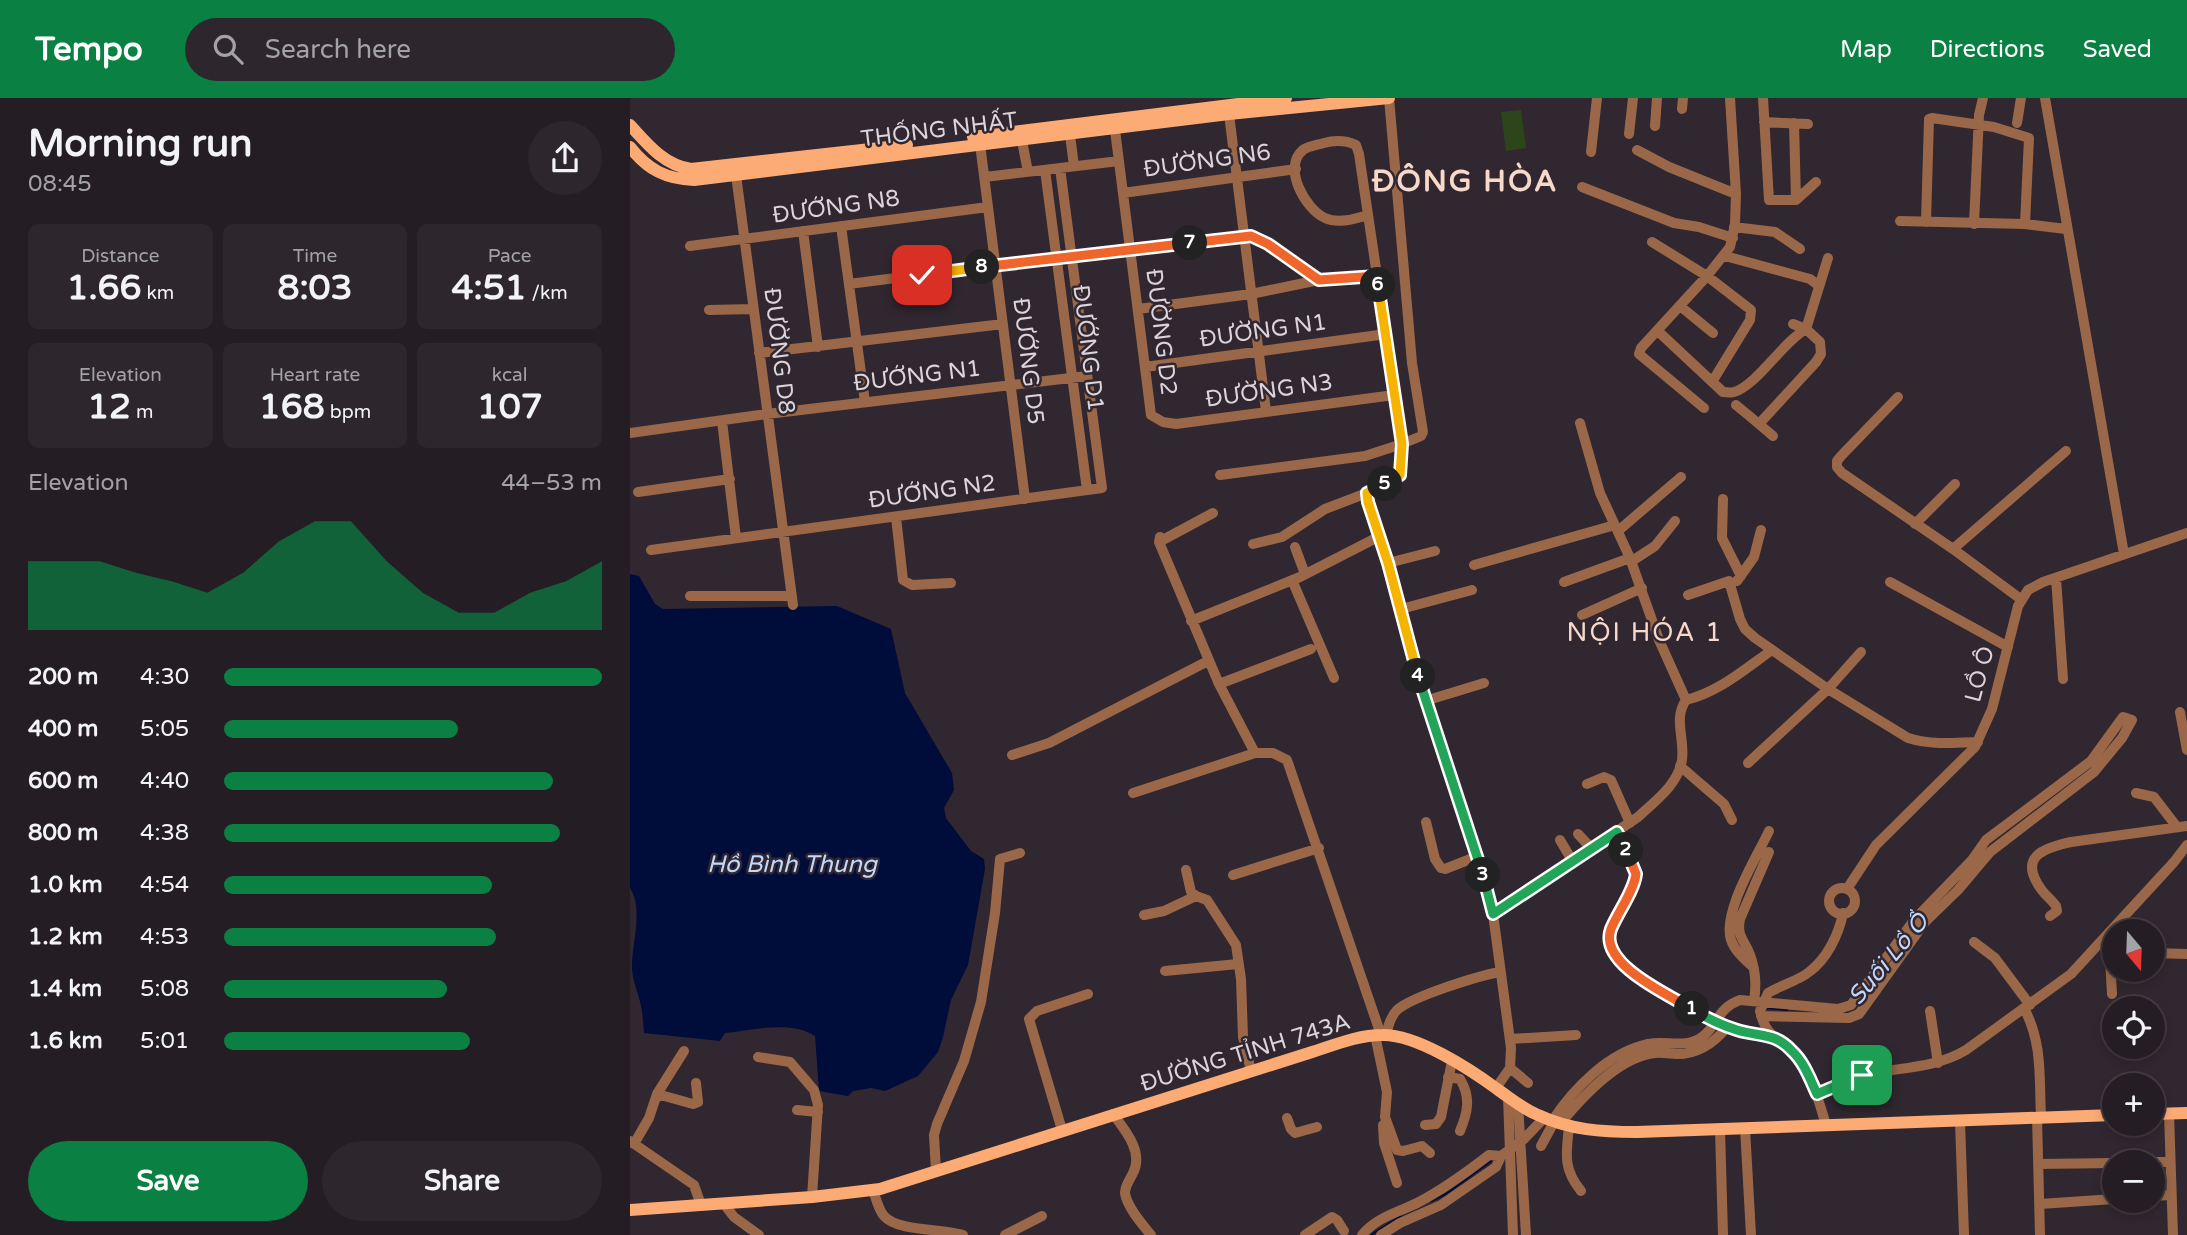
<!DOCTYPE html>
<meta charset="utf-8">
<style>
:root{--surface:#251d24;--page:#2d262c;--text:#f1f3f6;--muted:#a3a2a6;--line:#423b41;--accent:#0b8043}
body{margin:0;font-family:"Varela Round",sans-serif;background:var(--page);color:var(--text);height:100vh;display:flex;flex-direction:column;font-size:26px;white-space:nowrap}
*{box-sizing:border-box;margin:0}
p{font-size:23px;color:var(--muted)}
.icon{flex:none;width:38px;height:38px;fill:none;stroke:currentColor;stroke-width:2;stroke-linecap:round;stroke-linejoin:round}
.map{position:relative;flex:1;overflow:hidden}
.details{display:flex;flex-direction:column;background:var(--surface);width:630px}
.details>*{flex:none}
.needle{width:46px;rotate:161deg}
.buttons{position:absolute;left:1472px;top:821px;display:grid;gap:14px}
.buttons a{display:grid;place-items:center;width:63px;height:63px;border-radius:50%;background:var(--surface);box-shadow:0 4px 10px #0003,0 0 0 2px var(--line);font-size:35px}
.pin{position:absolute;display:grid;place-items:center;width:60px;height:60px;color:#fff;margin:-30px;border-radius:14px;box-shadow:0 4px 10px #0006}
.km{position:absolute;width:35px;height:35px;margin:-18px;border-radius:50%;background:#222;color:#fff;font-size:19px;line-height:35px;text-align:center}
.round{display:grid;place-items:center;flex:none;width:74px;height:74px;border-radius:37px;background:var(--page)}
.overview{display:flex;align-items:center;justify-content:space-between;height:119px;padding:0 28px}
h1{font-size:38px;font-weight:700;line-height:52px}
.metrics{display:grid;grid-template-columns:repeat(3,1fr);gap:10px;height:119px;padding:7px 28px}
.metrics div{display:grid;align-content:center;border-radius:10px;background:var(--page);text-align:center}
.metrics b{font-size:35px;font-weight:700}
.metrics small{font-size:19px;font-weight:400}
.metrics p{font-size:19px}
.chart{height:196px;padding:14px 28px}
.chart p{display:flex;justify-content:space-between}
.chart svg{width:100%;height:126px;margin-top:7px;fill:var(--accent);opacity:.7}
.button{display:flex;gap:14px;margin-top:auto;padding:14px 28px}
.button a{flex:1;height:80px;border-radius:42px;background:var(--accent);color:#fff;font-size:28px;font-weight:700;line-height:80px;text-align:center}
.button a+a{background:var(--page);color:var(--text)}
ul{padding:0 28px;list-style:none;font-size:23px}
li{display:grid;grid-template-columns:112px 84px 1fr;align-items:center;height:52px}
li i{height:18px;border-radius:9px;background:var(--accent)}
header{display:flex;align-items:center;gap:42px;box-sizing:border-box;height:98px;padding:0 35px;background:var(--accent);color:#fff}
header strong{font-size:33px}
nav{display:flex;gap:38px;margin-inline-start:auto;font-size:24px}
.search{width:490px;height:63px;background:var(--page);display:flex;align-items:center;gap:18px;box-sizing:border-box;padding:0 24px;border-radius:38px;color:var(--muted);font-size:26px}
main{display:flex;flex:1;min-height:0}
.map>svg:first-child{display:block}
</style>
<header>
<strong>Tempo</strong>
<div class="search"><svg class="icon" aria-label="search" viewBox="0 0 24 24"><circle cx="10" cy="10" r="6"/><path d="M15 15l6 6"/></svg>Search here</div>
<nav><a>Map</a><a>Directions</a><a>Saved</a></nav>
</header>
<main>
<section class="details">
<div class="overview"><div><h1>Morning run</h1><p>08:45</p></div><a class="round"><svg class="icon" aria-label="share" viewBox="0 0 24 24"><path d="M12 15V3M7 8l5-5 5 5M5 13v7h14v-7"/></svg></a></div>
<div class="metrics">
<div><p>Distance</p><b>1.66<small> km</small></b></div>
<div><p>Time</p><b>8:03</b></div>
<div><p>Pace</p><b>4:51<small> /km</small></b></div>
</div>
<div class="metrics">
<div><p>Elevation</p><b>12<small> m</small></b></div>
<div><p>Heart rate</p><b>168<small> bpm</small></b></div>
<div><p>kcal</p><b>107</b></div>
</div>
<div class="chart"><p><span>Elevation</span>44–53 m</p>
<svg viewBox="0 0 160 44" preserveAspectRatio="none"><path d="M0 44V20L10 20L20 20L30 24L40 27L50 31L60 24L70 13L80 6L90 6L100 20L110 31L120 38L130 38L140 31L150 27L160 20V44z"/></svg>
</div>
<ul>
<li><b>200 m</b>4:30<i style="width:100%"></i></li>
<li><b>400 m</b>5:05<i style="width:62%"></i></li>
<li><b>600 m</b>4:40<i style="width:87%"></i></li>
<li><b>800 m</b>4:38<i style="width:89%"></i></li>
<li><b>1.0 km</b>4:54<i style="width:71%"></i></li>
<li><b>1.2 km</b>4:53<i style="width:72%"></i></li>
<li><b>1.4 km</b>5:08<i style="width:59%"></i></li>
<li><b>1.6 km</b>5:01<i style="width:65%"></i></li>
</ul>
<div class="button"><a>Save</a><a>Share</a></div>
</section>
<div class="map">
<svg width="1557" height="1137" viewBox="0 0 1557 1137">
<rect width="100%" height="100%" fill="#312730"/>
<path fill="#2e441a" d="M891,12L896,50L876,53L871,14Z"/>
<path fill="#000c3a" d="M0,476L9,478L25,506L33,511L207,508L261,531L275,595L322,675L324,692L314,710L316,720L341,753L354,761L355,771L338,867L321,902L313,939L308,954L288,978L255,993L241,990L223,993L218,998L189,993L185,938C162,922 122,932 95,935L90,943L14,935C13,926 13,916 11,908C8,893 1,881 2,865C3,842 13,810 0,790Z"/>
<g fill="none" stroke-linecap="round" stroke-linejoin="round">
<path stroke="#000c3a" stroke-width="2" d="M1138,910L1157,912
M801,1103L816,1096L861,1063
M741,1137L771,1118"/>
<path stroke="#9a6848" stroke-width="10" d="M759,0L782,265L793,334L791,338L772,346L770,377L737,395L758,465L795,603L855,783L863,816L881,950L880,970L866,990
M1133,0L1139,102H1166L1186,84
M1415,0L1494,456
M1052,11L1053,0
M599,16L636,313
M1134,24L1178,26
M1164,25L1166,102
M1387,25L1391,0
M1025,28L1027,0
M485,32L521,317L533,324L546,326L764,297
M999,36L1003,0
M440,37L444,68
M392,43L398,74
M350,46L395,401
M1007,52L1039,69L1106,96
M961,54L967,0
M415,72L457,392
M106,77L163,507
M355,79L489,63
M952,89L1044,125L1069,129L1103,140
M493,95L666,71
M1270,123L1395,126L1436,131
M1296,124L1299,21L1302,20L1364,29L1399,40L1395,126
M1344,126L1349,17L1353,0
M211,128L235,304
M1104,129L1145,134L1170,151
M173,133L188,249
M1022,144L1077,178L1121,212L1120,222L1082,284
M60,148L358,109
M1095,158L1180,181L1188,187
M219,186L366,167L621,138L638,146L689,182L747,178
M1050,208L1083,235
M508,211L621,196L689,182
M79,212L123,211
M1176,231L1198,160
M1031,236L1093,294C1097,294 1101,295 1104,294C1126,288 1153,244 1176,231
M129,255L373,226
M515,269L756,236
M1268,299L1212,357L1207,363V369L1212,375L1323,451L1392,502
M1106,307L1129,326L1186,264L1191,256L1190,244L1176,231L1163,226
M1074,310L1009,256L1011,250L1077,178L1100,149L1105,126L1106,96L1100,0
M92,323L106,440
M950,325L970,395L1000,460L1029,542L1056,602C1089,594 1115,571 1142,552
M1129,326L1143,338
M0,335L137,316L457,278
M590,377L735,358L772,346L729,56L726,47C715,42 705,42 694,45C688,47 678,48 673,52C652,69 675,111 695,120C708,126 725,121 738,117
M8,394L100,381
M1093,401L1092,440L1111,478
M266,419L273,482L282,487L321,485
M1285,426L1325,386
M988,433L1051,379
M530,439L529,444L589,586L625,655
M529,444L583,415
M623,446L652,439L695,411L737,395
M665,449L675,476
M1323,451L1436,353
M21,452L472,390L430,70
M1002,463L1025,448L1045,423
M758,465L805,453
M844,467L985,427
M1426,480L1433,581
M662,482L704,580
M1107,483L1124,459L1131,432
M934,484L1000,460
M1260,484L1378,549
M1058,497L1099,483L1110,521L1115,531L1125,540L1198,591L1278,640C1300,647 1325,645 1348,644
M60,498H161
M771,511L842,492
M952,517L1012,490
M561,523L670,479L750,438
M589,586L681,551
M795,603L854,585
M1550,614L1557,652
M382,657L419,645L578,563
M1118,665L1198,591L1231,554
M1050,668L1094,706L1102,722
M957,686L974,679L981,682L1000,725
M503,695L625,655H643L657,662L751,937
M1506,695L1524,699L1547,729
M796,724L805,761L811,770L815,771L848,758
M987,734L1006,776C1003,796 978,820 979,841C981,870 1019,885 1040,897C1071,916 1102,938 1139,937
M948,736L962,751
M930,742L943,764
M556,772L561,794L566,798L577,802L606,847L611,881L613,939L621,973
M603,777L689,750
M1199 803a13 13 0 1 1 26 0a13 13 0 1 1-26 0Z
M1217,791L1246,747L1345,649L1362,611L1388,508L1398,492L1413,484L1557,435
M863,816L1008,719C1025,703 1048,687 1052,662C1055,640 1043,621 1056,602
M514,817L534,813L566,798
M1420,818L1427,813L1426,808C1422,802 1415,797 1411,791C1388,759 1413,750 1441,744L1557,728
M1344,844L1365,860L1400,907
M1522,855L1557,856
M1480,860L1482,896
M1122,868C1114,861 1105,853 1101,842C1092,814 1127,759 1139,733
M535,873L608,866
M1124,902C1127,886 1125,867 1118,852C1112,840 1107,836 1110,821L1139,754
M1394,910C1413,946 1409,980 1411,1019
M1300,913L1308,965
M745,937L757,994L755,1019L767,1052L773,1053L792,1048L800,1055
M756,937C758,928 761,918 767,912C783,898 848,878 870,874
M880,941L946,937
M128,959L160,964L184,992L188,1007L182,1099
M880,970L898,985
M818,979L830,981C841,999 838,1014 830,1033
M27,996L54,953
M1187,996C1202,989 1218,980 1234,977C1269,969 1304,971 1336,952L1441,876L1544,764L1557,747
M878,999L883,1137
M888,1006L896,1137
M167,1012L188,1014
M1539,1015L1543,1137
M483,1016C495,1032 514,1054 503,1075C500,1082 495,1087 495,1095C497,1109 512,1126 521,1137
M1407,1019L1410,1137
M657,1020L661,1031L665,1035L687,1029
M922,1023C944,990 978,955 1018,946C1036,942 1056,951 1072,939C1089,927 1086,911 1110,902L1208,911L1221,907L1285,821L1342,762L1356,742L1461,663L1493,619L1502,622L1492,640L1464,674L1360,754L1328,792L1295,824L1229,916L1219,920L1131,918
M1330,1024L1334,1137
M930,1026C952,999 988,959 1025,955C1032,954 1039,956 1047,956C1069,956 1084,945 1097,929
M753,1027L754,1045L767,1085
M795,1027L806,1026L811,1019L822,963
M1196,1027C1189,1003 1182,979 1168,959C1152,937 1138,946 1130,913L1138,895C1151,887 1168,883 1179,874C1197,861 1209,836 1213,815
M939,1029C936,1056 933,1071 951,1093
M1115,1030L1121,1137
M1090,1031L1093,1137
M432,1032L399,921L407,913L458,896
M0,1043L64,1087L71,1107
M4,1046L19,1020L27,996L63,1006L68,1004L66,985
M911,1048L924,1024
M1522,1064H1540
M1408,1066L1484,1065
M306,1073L304,1037L307,1026L334,963L351,904L365,815L370,761L390,755
M243,1092C246,1100 248,1111 254,1118C268,1134 312,1130 333,1137
M1522,1098L1541,1097
M94,1106L104,1119L129,1137
M1410,1106L1484,1101
M375,1137L412,1118
M675,1137L702,1119L707,1122L714,1133
M732,1137C746,1119 770,1114 789,1104C814,1091 837,1074 859,1057L871,1058
M751,1137L770,1125L811,1107L866,1069L871,1058L894,1041L914,1020"/>
<path stroke="#fcab74" stroke-width="12" d="M0,27C17,46 34,67 61,71L277,47
M343,39L656,0
M0,49C18,72 36,81 64,82L599,16L759,0
M1522,1016L1557,1015
M0,1112L182,1099L250,1091L679,955C702,948 727,937 752,937C786,936 840,971 867,991C880,1000 893,1011 908,1017C940,1032 972,1034 1007,1034L1484,1017"/>
</g>
<g fill="none" stroke-linecap="round" stroke-linejoin="round">
<defs>
<path id="split-1" d="M1062,911C1076,920 1091,927 1107,932C1129,939 1145,934 1162,953C1174,964 1180,981 1187,996L1232,977"/>
<path id="split-2" d="M996,752L1006,776C1004,793 988,814 981,831C968,866 1039,897 1062,911"/>
<path id="split-3" d="M853,777L863,816L987,734L996,752"/>
<path id="split-4" d="M788,578L853,777"/>
<path id="split-5" d="M755,386L737,395L738,404L758,465L788,578"/>
<path id="split-6" d="M748,187L772,346L770,377L755,386"/>
<path id="split-7" d="M560,145L621,138L638,146L689,182L747,178L748,187"/>
<path id="split-8" d="M352,169L560,145"/>
<path id="split-9" d="M292,177L352,169"/>
</defs>
<use href="#split-1" stroke="#fff" stroke-width="14"/>
<use href="#split-2" stroke="#fff" stroke-width="14"/>
<use href="#split-3" stroke="#fff" stroke-width="14"/>
<use href="#split-4" stroke="#fff" stroke-width="14"/>
<use href="#split-5" stroke="#fff" stroke-width="14"/>
<use href="#split-6" stroke="#fff" stroke-width="14"/>
<use href="#split-7" stroke="#fff" stroke-width="14"/>
<use href="#split-8" stroke="#fff" stroke-width="14"/>
<use href="#split-9" stroke="#fff" stroke-width="14"/>
<use href="#split-1" stroke="#22a559" stroke-width="9"/>
<use href="#split-2" stroke="#f0652b" stroke-width="9"/>
<use href="#split-3" stroke="#22a559" stroke-width="9"/>
<use href="#split-4" stroke="#22a559" stroke-width="9"/>
<use href="#split-5" stroke="#f5b400" stroke-width="9"/>
<use href="#split-6" stroke="#f5b400" stroke-width="9"/>
<use href="#split-7" stroke="#f0652b" stroke-width="9"/>
<use href="#split-8" stroke="#f0652b" stroke-width="9"/>
<use href="#split-9" stroke="#f5b400" stroke-width="9"/>
</g>
<g text-anchor="middle" stroke-width="5" stroke-linejoin="round" paint-order="stroke">
<g font-size="23" fill="#dbd4da" stroke="#312730">
<text transform="translate(309 31) rotate(-7)" y="8">THỐNG NHẤT</text>
<text transform="translate(577 62) rotate(-8)" y="8">ĐƯỜNG N6</text>
<text transform="translate(206 108) rotate(-8)" y="8">ĐƯỚNG N8</text>
<text transform="translate(633 232) rotate(-8)" y="8">ĐƯỜNG N1</text>
<text transform="translate(532 234) rotate(83)" y="8">ĐƯỜNG D2</text>
<text transform="translate(459 250) rotate(83)" y="8">ĐƯỚNG D1</text>
<text transform="translate(150 253) rotate(83)" y="8">ĐƯỜNG D8</text>
<text transform="translate(399 263) rotate(83)" y="8">ĐƯỚNG D5</text>
<text transform="translate(287 277) rotate(-7)" y="8">ĐƯỚNG N1</text>
<text transform="translate(639 292) rotate(-8)" y="8">ĐƯỜNG N3</text>
<text transform="translate(302 393) rotate(-8)" y="8">ĐƯỚNG N2</text>
<text transform="translate(1349 576) rotate(-75)" y="8">LỒ Ô</text>
<text transform="translate(615 954) rotate(-17)" y="8">ĐƯỜNG TỈNH 743A</text>
</g>
<g font-size="24" font-style="italic" fill="#c0d8fd" stroke="#312730">
<text x="162" y="774">Hồ Bình Thung</text>
<text transform="translate(1258 861) rotate(-50)" y="8">Suối Lồ Ồ</text>
</g>
<g font-size="26" letter-spacing="2" fill="#f7d8c9" stroke="#312730">
<text x="1015" y="543">NỘI HÓA 1</text>
</g>
<g font-size="30" font-weight="bold" letter-spacing="2" fill="#f7d8c9" stroke="#312730">
<text x="835" y="93">ĐÔNG HÒA</text>
</g>
</g>
</svg>
<div class="buttons">
<a><svg class="needle" viewBox="-14 -14 28 28"><path d="M0-13l5 13h-10z" fill="#e53935"/><path d="M0 13l5-13h-10z" fill="#a3a2a6"/></svg></a>
<a><svg class="icon" aria-label="locate" viewBox="0 0 24 24"><circle cx="12" cy="12" r="6"/><path d="M12 2v4M12 18v4M2 12h4M18 12h4"/></svg></a>
<a>+</a>
<a>−</a>
</div>
<div class="pin" style="left:1232px;top:977px;background:#1e9e55"><svg class="icon" aria-label="arrive" viewBox="0 0 24 24"><path d="M6 21V4h12l-3 4 3 4H6"/></svg></div>
<div class="pin" style="left:292px;top:177px;background:#d93025"><svg class="icon" aria-label="check" viewBox="0 0 24 24"><path d="M5 12l5 5 9-10"/></svg></div>
<b class="km" style="left:1062px;top:911px">1</b>
<b class="km" style="left:996px;top:752px">2</b>
<b class="km" style="left:853px;top:777px">3</b>
<b class="km" style="left:788px;top:578px">4</b>
<b class="km" style="left:755px;top:386px">5</b>
<b class="km" style="left:748px;top:187px">6</b>
<b class="km" style="left:560px;top:145px">7</b>
<b class="km" style="left:352px;top:169px">8</b>
</div>
</main>
